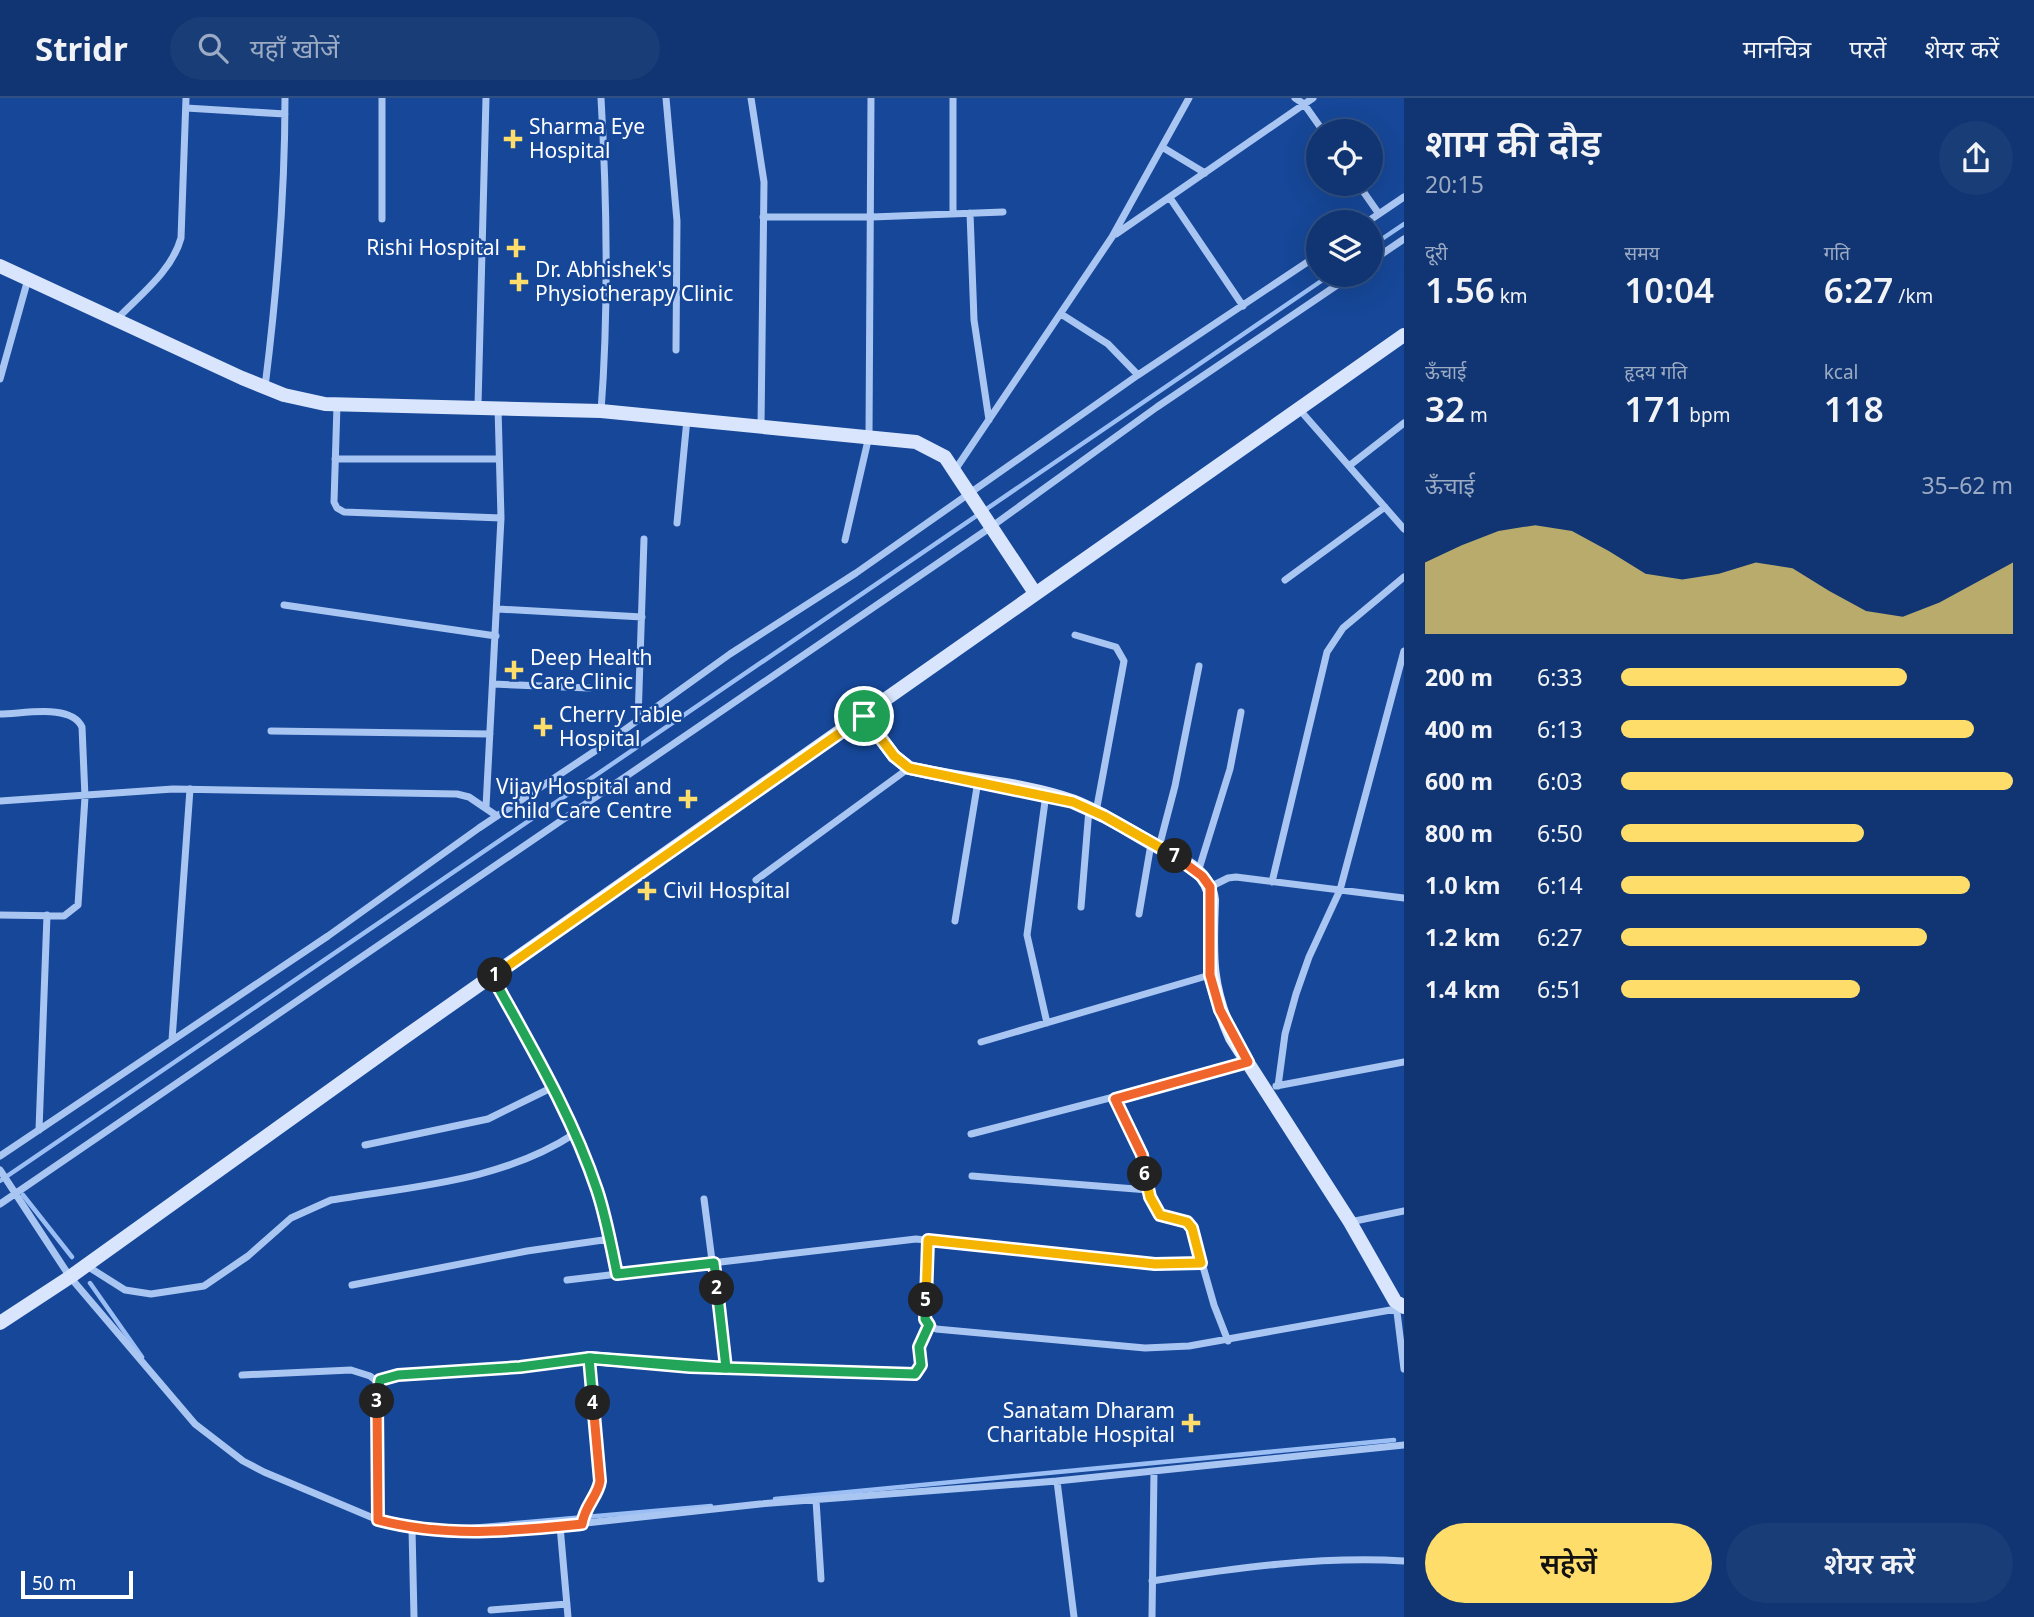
<!DOCTYPE html>
<html lang="hi">
<meta charset="utf-8">
<style>
:root{--surface:#103572;--page:#193d77;--text:#f1f3f6;--muted:#9cabc4;--line:#305084;--accent:#ffdd6a}
body{margin:0;font-family:"Noto Sans","Noto Sans Devanagari",sans-serif;background:var(--page);color:var(--text);height:100vh;display:flex;flex-direction:column;font-size:26px;white-space:nowrap}
*{box-sizing:border-box;margin:0}
p{font-size:23px;color:var(--muted)}
.icon{flex:none;width:38px;height:38px;fill:none;stroke:currentColor;stroke-width:2;stroke-linecap:round;stroke-linejoin:round}
.map{position:relative;flex:1;overflow:hidden}
.side{display:flex;flex-direction:column;background:var(--surface);width:630px}
.side>*{flex:none}
.tools{position:absolute;left:1306px;top:21px;display:grid;gap:14px}
.tools a{display:grid;place-items:center;width:77px;height:77px;border-radius:50%;background:var(--surface);box-shadow:0 7px 28px #0002,0 0 0 2px var(--line);font-size:35px}
.scale{position:absolute;left:21px;bottom:18px;width:112px;box-sizing:border-box;padding-left:7px;border:4px solid #fff;border-top:0;font-size:19px;line-height:24px;white-space:nowrap;color:#fff;-webkit-text-stroke:5px #164798;paint-order:stroke}
.pin{position:absolute;display:grid;place-items:center;width:60px;height:60px;color:#fff;margin:-30px;border:4px solid #fff;border-radius:50%;box-shadow:0 2px 7px #0007}
.km{position:absolute;width:35px;height:35px;margin:-18px;border-radius:50%;background:#222;color:#fff;font-size:19px;line-height:35px;text-align:center}
.round{display:grid;place-items:center;flex:none;width:74px;height:74px;border-radius:37px;background:var(--page)}
.head{display:flex;align-items:center;justify-content:space-between;height:119px;padding:0 21px}
h1{font-size:38px;font-weight:600;line-height:52px}
.stats{display:grid;grid-template-columns:repeat(3,1fr);gap:10px;height:119px;padding:7px 21px}
.stats div{display:grid;align-content:center}
.stats b{font-size:35px;font-weight:600}
.stats small{font-size:19px;font-weight:400}
.stats p{font-size:19px}
.chart{height:196px;padding:14px 21px}
.chart p{display:flex;justify-content:space-between}
.chart svg{width:100%;height:126px;margin-top:7px;fill:var(--accent);opacity:.7}
.cta{display:flex;gap:14px;margin-top:auto;padding:14px 21px}
.cta a{flex:1;height:80px;border-radius:42px;background:var(--accent);color:#111;font-size:28px;font-weight:600;line-height:80px;text-align:center}
.cta a+a{background:var(--page);color:var(--text)}
ul{padding:0 21px;list-style:none;font-size:23px}
li{display:grid;grid-template-columns:112px 84px 1fr;align-items:center;height:52px}
li i{height:18px;border-radius:9px;background:var(--accent)}
header{display:flex;align-items:center;gap:42px;box-sizing:border-box;height:98px;padding:0 35px;background:var(--surface);border-bottom:2px solid var(--line)}
header strong{font-size:33px}
nav{display:flex;gap:38px;margin-inline-start:auto;font-size:24px}
.search{width:490px;height:63px;background:var(--page);display:flex;align-items:center;gap:18px;box-sizing:border-box;padding:0 24px;border-radius:38px;color:var(--muted);font-size:26px}
main{display:flex;flex:1;min-height:0}
.map>svg:first-child{display:block}
</style>
<header>
<strong>Stridr</strong>
<div class="search"><svg class="icon" aria-label="search" viewBox="0 0 24 24"><circle cx="10" cy="10" r="6"/><path d="M15 15l6 6"/></svg>यहाँ खोजें</div>
<nav><a>मानचित्र</a><a>परतें</a><a>शेयर करें</a></nav>
</header>
<main>
<div class="map">
<svg width="1404" height="1519" viewBox="0 0 1404 1519">
<rect width="100%" height="100%" fill="#164798"/>
<g fill="none" stroke-linecap="round" stroke-linejoin="round">
<path stroke="#9bbff5" stroke-width="4.5" d="M1370,149L1404,126
M0,1083L1330,177
M23,1097L72,1159
M90,1185L142,1259
M775,1401L1394,1342
M376,1417L408,1426
M472,1429L711,1408"/>
<path stroke="#a9c5f2" stroke-width="7" d="M666,0L677,123L676,252
M751,0L764,84L761,328
M953,0V116
M1295,0L1304,6L1323,33
M186,10L285,16
M1162,49L1205,75
M1358,86L1379,116
M1170,100L1243,208
M970,115L974,222L989,322
M763,119H872L1003,114
M382,121V0
M1367,124L1404,99
M1116,136L1313,0
M1370,164L1404,141
M1061,216L1108,246L1138,277
M117,221C140,197 172,173 181,140L186,0
M0,281L28,181
M265,289C277,193 285,97 285,0
M337,307L334,404L337,410L344,414L501,420
M478,307L486,0
M1299,311L1404,431
M601,313C609,209 607,104 601,0
M335,361H499
M1349,368L1404,325
M955,372L1112,139L1189,0
M677,425L687,321
M845,442L869,338L871,0
M1285,482L1385,409
M284,507L496,538
M498,511L642,519
M1075,537L1116,549L1124,563L1096,714
M493,586L589,590
M0,616C23,616 71,605 82,629L85,699L78,807L64,818L0,817
M638,622L644,441
M271,633L490,636
M1046,696L1027,837L1047,925
M0,703L173,691L457,696L469,699L497,718
M486,709L501,420L498,309
M1159,749L1175,688L1199,568
M1198,774L1230,671L1241,614
M756,782L909,670
M1272,784L1327,554L1343,530L1404,479
M1210,789L1228,780L1236,779L1404,800
M1081,809L1089,711
M1139,816L1151,746
M955,823L978,683
M492,878C530,947 573,1017 597,1092C606,1119 611,1147 617,1176
M172,942L190,691
M981,944L1210,877
M1276,988L1404,964
M1278,988L1285,936L1296,896L1309,859L1340,792L1404,553
M1115,1001C1123,1020 1138,1042 1143,1062C1146,1078 1145,1102 1158,1115C1168,1124 1183,1119 1192,1130L1214,1207L1228,1243
M39,1032L47,817
M971,1036L1248,964
M365,1047L488,1021L551,990
M0,1058L328,838L479,730L595,653L730,556L856,475L1138,277L1318,157
M0,1072L70,1179L195,1326L243,1363L264,1374L378,1422L412,1431L513,1433L760,1406L1057,1383L1404,1347
M972,1078L1148,1092
M704,1101L726,1270
M0,1106L991,429L1157,309L1352,177
M1350,1124L1404,1113
M928,1142L925,1221L936,1231L1145,1250L1189,1248L1396,1211
M87,1168L125,1192L151,1196L204,1188L248,1158L291,1120L331,1102C415,1088 502,1083 574,1036
M567,1182L916,1141L1155,1166L1201,1165
M352,1187L527,1153L610,1141
M1396,1206L1404,1271
M242,1277L351,1272L370,1278L379,1285
M1057,1383L1074,1519
M816,1402L821,1481
M378,1422L377,1289L386,1279L589,1260L690,1269L915,1276L921,1267L919,1249L928,1227
M582,1426C585,1407 598,1398 600,1383L589,1260
M560,1428L568,1519
M412,1431L414,1519
M1152,1483C1235,1470 1320,1458 1404,1463
M491,1512L567,1506
M1152,1519L1154,1373"/>
<path stroke="#d8e5fc" stroke-width="14" d="M0,168L242,280L284,297L325,306L601,313L916,344L945,359L1035,495
M864,618L894,658L909,670C963,683 1020,685 1072,703C1104,715 1132,735 1162,751C1184,763 1209,774 1212,802C1210,859 1208,886 1232,940L1350,1124L1395,1203L1404,1209
M0,1225L70,1179L402,941L1404,237"/>
</g>
<g fill="none" stroke-linecap="round" stroke-linejoin="round">
<defs>
<path id="split-1" d="M495,877L864,618"/>
<path id="split-2" d="M495,877L492,878C530,947 572,1017 597,1092C606,1119 611,1147 617,1176L714,1165L717,1190"/>
<path id="split-3" d="M377,1303L380,1282L398,1277L520,1269L589,1260L726,1270L717,1190"/>
<path id="split-4" d="M377,1303L378,1422C446,1440 513,1433 582,1426C585,1407 598,1398 600,1383L593,1305"/>
<path id="split-5" d="M593,1305L589,1260L690,1269L915,1276L921,1267L919,1249L929,1227L925,1221L926,1202"/>
<path id="split-6" d="M926,1202L928,1142L1155,1166L1201,1165L1192,1130L1187,1124L1160,1117L1150,1099L1145,1076"/>
<path id="split-7" d="M1145,1076L1142,1057L1115,1001L1248,964L1220,912L1210,877V789L1202,778L1175,758"/>
<path id="split-8" d="M864,618L894,658L909,670L1073,704L1104,718L1175,758"/>
</defs>
<use href="#split-1" stroke="#fff" stroke-width="14"/>
<use href="#split-2" stroke="#fff" stroke-width="14"/>
<use href="#split-3" stroke="#fff" stroke-width="14"/>
<use href="#split-4" stroke="#fff" stroke-width="14"/>
<use href="#split-5" stroke="#fff" stroke-width="14"/>
<use href="#split-6" stroke="#fff" stroke-width="14"/>
<use href="#split-7" stroke="#fff" stroke-width="14"/>
<use href="#split-8" stroke="#fff" stroke-width="14"/>
<use href="#split-1" stroke="#f5b400" stroke-width="9"/>
<use href="#split-2" stroke="#22a559" stroke-width="9"/>
<use href="#split-3" stroke="#22a559" stroke-width="9"/>
<use href="#split-4" stroke="#f0652b" stroke-width="9"/>
<use href="#split-5" stroke="#22a559" stroke-width="9"/>
<use href="#split-6" stroke="#f5b400" stroke-width="9"/>
<use href="#split-7" stroke="#f0652b" stroke-width="9"/>
<use href="#split-8" stroke="#f5b400" stroke-width="9"/>
</g>
<g fill="#ffdd6a" stroke="#164798" stroke-width="2.5">
<path d="M509.5 30.5h7v7h7v7h-7v7h-7v-7h-7v-7h7z"/>
<path d="M512.5 139.5h7v7h7v7h-7v7h-7v-7h-7v-7h7z"/>
<path d="M515.5 173.5h7v7h7v7h-7v7h-7v-7h-7v-7h7z"/>
<path d="M510.5 561.5h7v7h7v7h-7v7h-7v-7h-7v-7h7z"/>
<path d="M539.5 618.5h7v7h7v7h-7v7h-7v-7h-7v-7h7z"/>
<path d="M684.5 690.5h7v7h7v7h-7v7h-7v-7h-7v-7h7z"/>
<path d="M643.5 782.5h7v7h7v7h-7v7h-7v-7h-7v-7h7z"/>
<path d="M1187.5 1314.5h7v7h7v7h-7v7h-7v-7h-7v-7h7z"/>
</g>
<g text-anchor="middle" stroke-width="5" stroke-linejoin="round" paint-order="stroke">
<g font-size="21" fill="#fff" stroke="#164798" text-anchor="start">
<text x="529" y="36">Sharma Eye<tspan x="529" dy="24">Hospital</tspan></text>
<text x="500" y="157" text-anchor="end">Rishi Hospital</text>
<text x="535" y="179">Dr. Abhishek's<tspan x="535" dy="24">Physiotherapy Clinic</tspan></text>
<text x="530" y="567">Deep Health<tspan x="530" dy="24">Care Clinic</tspan></text>
<text x="559" y="624">Cherry Table<tspan x="559" dy="24">Hospital</tspan></text>
<text x="672" y="696" text-anchor="end">Vijay Hospital and<tspan x="672" dy="24">Child Care Centre</tspan></text>
<text x="663" y="800">Civil Hospital</text>
<text x="1175" y="1320" text-anchor="end">Sanatam Dharam<tspan x="1175" dy="24">Charitable Hospital</tspan></text>
</g>
</g>
</svg>
<div class="tools">
<a><svg class="icon" aria-label="locate" viewBox="0 0 24 24"><circle cx="12" cy="12" r="6"/><path d="M12 2v4M12 18v4M2 12h4M18 12h4"/></svg></a>
<a><svg class="icon" aria-label="layers" viewBox="0 0 24 24"><path d="M12 4l9 5-9 5-9-5zM3 14l9 5 9-5"/></svg></a>
</div>
<div class="scale">50 m</div>
<div class="pin" style="left:864px;top:618px;background:#1e9e55"><svg class="icon" aria-label="arrive" viewBox="0 0 24 24"><path d="M6 21V4h12l-3 4 3 4H6"/></svg></div>
<b class="km" style="left:495px;top:877px">1</b>
<b class="km" style="left:717px;top:1190px">2</b>
<b class="km" style="left:377px;top:1303px">3</b>
<b class="km" style="left:593px;top:1305px">4</b>
<b class="km" style="left:926px;top:1202px">5</b>
<b class="km" style="left:1145px;top:1076px">6</b>
<b class="km" style="left:1175px;top:758px">7</b>
</div>
<section class="side">
<div class="head"><div><h1>शाम की दौड़</h1><p>20:15</p></div><a class="round"><svg class="icon" aria-label="share" viewBox="0 0 24 24"><path d="M12 15V3M7 8l5-5 5 5M5 13v7h14v-7"/></svg></a></div>
<div class="stats">
<div><p>दूरी</p><b>1.56<small> km</small></b></div>
<div><p>समय</p><b>10:04</b></div>
<div><p>गति</p><b>6:27<small> /km</small></b></div>
</div>
<div class="stats">
<div><p>ऊँचाई</p><b>32<small> m</small></b></div>
<div><p>हृदय गति</p><b>171<small> bpm</small></b></div>
<div><p>kcal</p><b>118</b></div>
</div>
<div class="chart"><p><span>ऊँचाई</span>35–62 m</p>
<svg viewBox="0 0 160 44" preserveAspectRatio="none"><path d="M0 44V19L10 13L20 8L30 6L40 8L50 15L60 23L70 25L80 23L90 19L100 21L110 29L120 36L130 38L140 33L150 26L160 19V44z"/></svg>
</div>
<ul>
<li><b>200 m</b>6:33<i style="width:73%"></i></li>
<li><b>400 m</b>6:13<i style="width:90%"></i></li>
<li><b>600 m</b>6:03<i style="width:100%"></i></li>
<li><b>800 m</b>6:50<i style="width:62%"></i></li>
<li><b>1.0 km</b>6:14<i style="width:89%"></i></li>
<li><b>1.2 km</b>6:27<i style="width:78%"></i></li>
<li><b>1.4 km</b>6:51<i style="width:61%"></i></li>
</ul>
<div class="cta"><a>सहेजें</a><a>शेयर करें</a></div>
</section>
</main>
